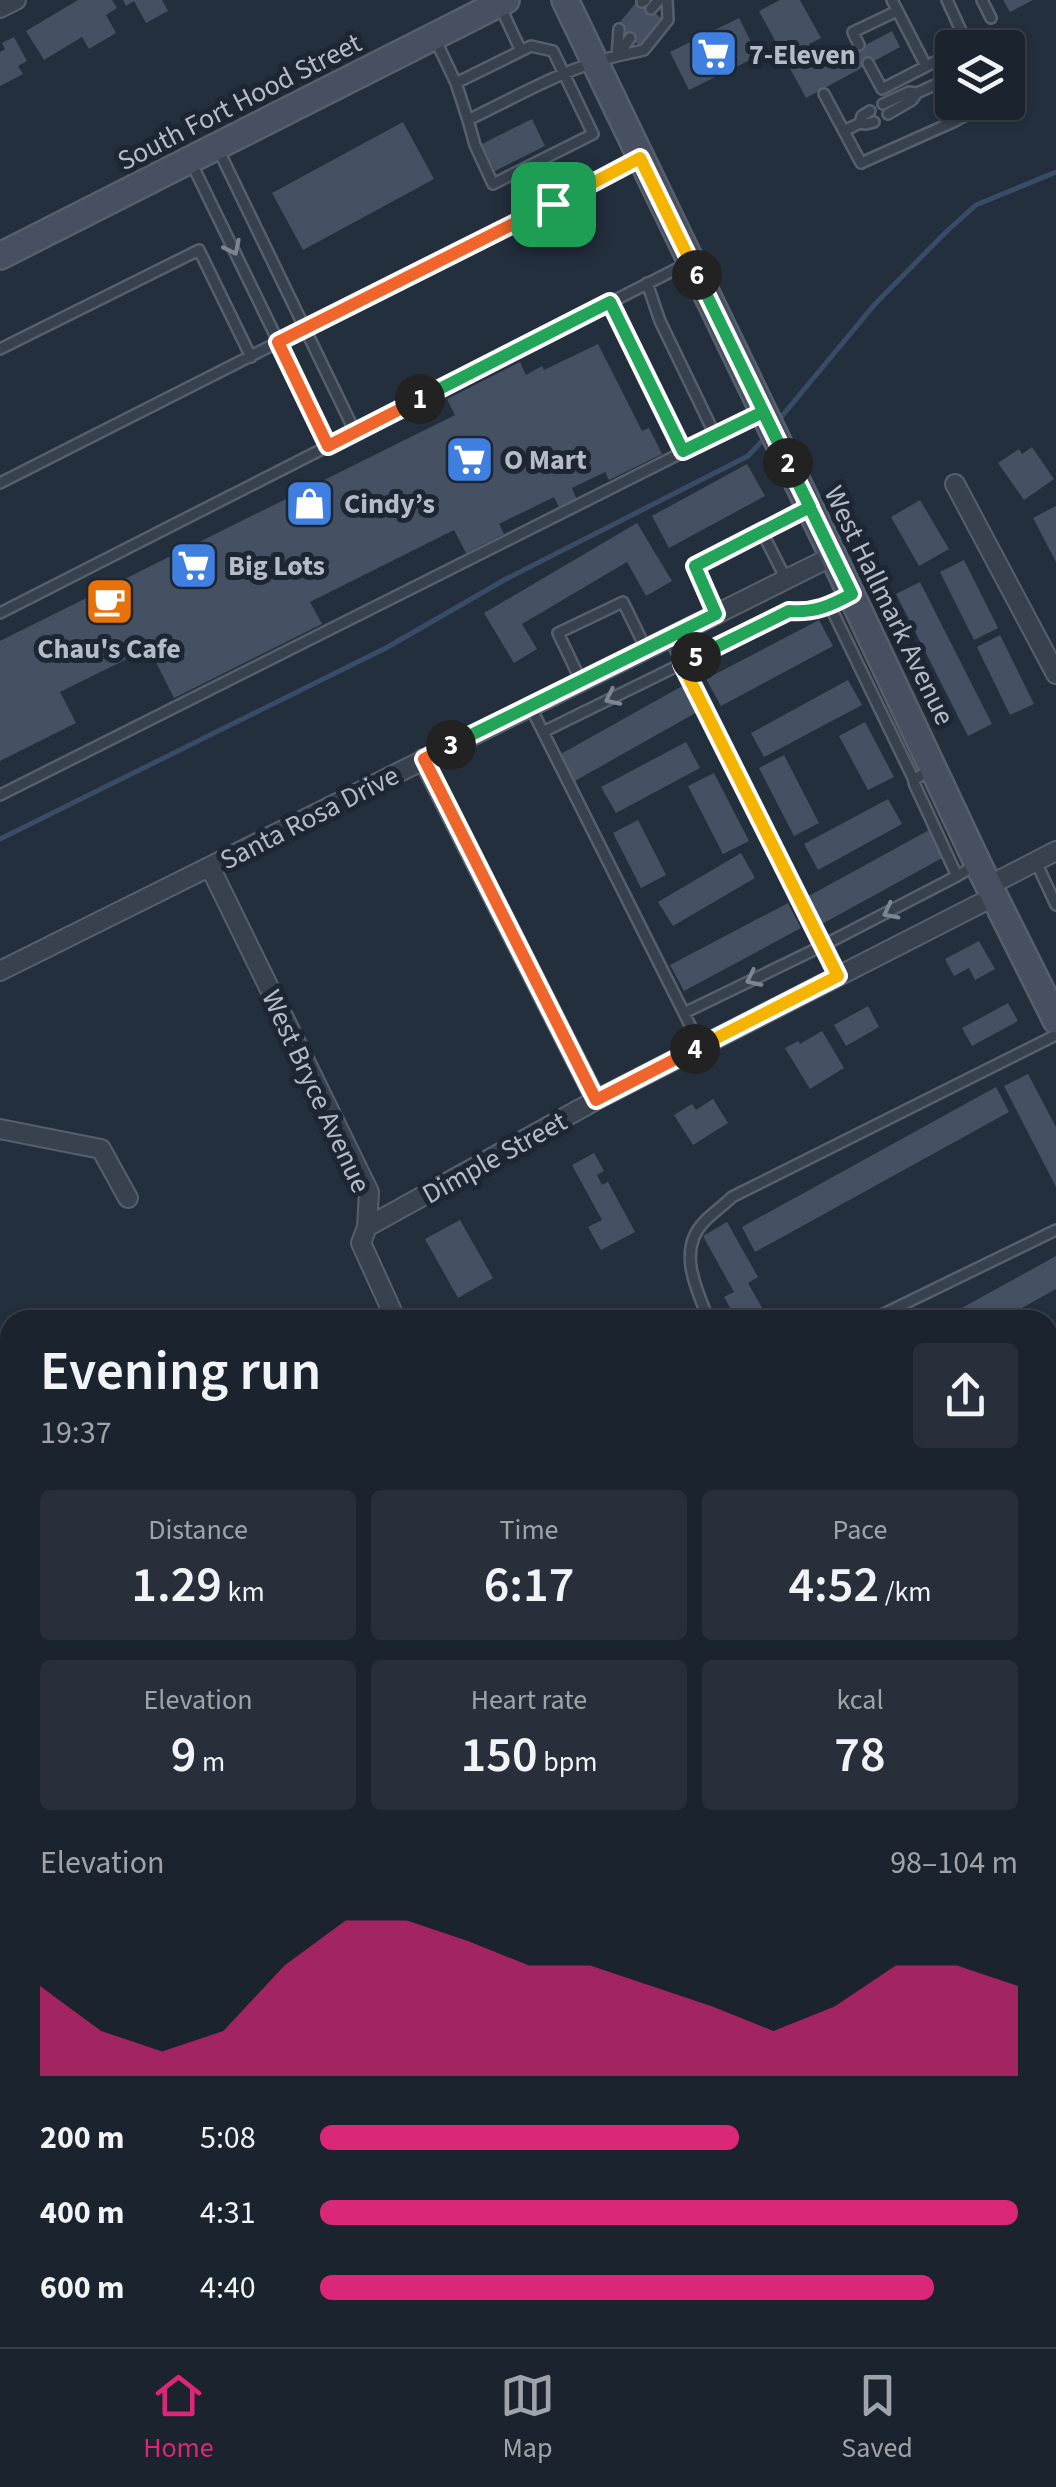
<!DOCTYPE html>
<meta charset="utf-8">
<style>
:root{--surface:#1b232e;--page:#282f3a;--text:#f1f3f6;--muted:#a0a4aa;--line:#39404a;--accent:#db2777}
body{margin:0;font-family:"Source Sans 3",sans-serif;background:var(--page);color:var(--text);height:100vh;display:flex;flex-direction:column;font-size:38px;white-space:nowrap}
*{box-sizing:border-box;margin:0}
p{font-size:32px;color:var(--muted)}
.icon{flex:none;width:55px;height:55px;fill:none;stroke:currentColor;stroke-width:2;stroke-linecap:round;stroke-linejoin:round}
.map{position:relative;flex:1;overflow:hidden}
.sheet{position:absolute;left:0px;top:1310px;width:1058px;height:1038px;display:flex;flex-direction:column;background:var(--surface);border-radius:30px 30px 0 0;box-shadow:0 2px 8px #0004,0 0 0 2px var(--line)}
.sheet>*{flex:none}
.tools{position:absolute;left:935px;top:30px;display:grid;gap:20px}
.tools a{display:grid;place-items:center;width:90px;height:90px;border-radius:10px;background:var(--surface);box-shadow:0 2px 8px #0004,0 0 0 2px var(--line);font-size:50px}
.pin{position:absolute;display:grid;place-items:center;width:85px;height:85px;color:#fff;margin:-42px;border-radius:20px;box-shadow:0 5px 15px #0006}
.km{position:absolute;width:50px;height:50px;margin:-25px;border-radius:50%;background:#222;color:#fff;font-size:28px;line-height:50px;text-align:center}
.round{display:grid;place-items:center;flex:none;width:105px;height:105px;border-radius:10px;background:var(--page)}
.summary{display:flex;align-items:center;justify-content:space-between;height:170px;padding:0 40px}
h1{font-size:55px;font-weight:600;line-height:75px}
.figures{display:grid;grid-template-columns:repeat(3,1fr);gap:15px;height:170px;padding:10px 40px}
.figures div{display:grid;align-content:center;border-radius:10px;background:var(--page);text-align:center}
.figures b{font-size:50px;font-weight:600}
.figures small{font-size:28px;font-weight:400}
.figures p{font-size:28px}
.chart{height:280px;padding:20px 40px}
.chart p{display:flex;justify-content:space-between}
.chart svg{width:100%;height:180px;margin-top:10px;fill:var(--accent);opacity:.7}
ul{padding:0 40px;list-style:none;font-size:32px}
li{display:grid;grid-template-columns:160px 120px 1fr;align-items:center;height:75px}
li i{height:25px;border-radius:12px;background:var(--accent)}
.tab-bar{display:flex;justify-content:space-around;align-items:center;height:140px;border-top:2px solid var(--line);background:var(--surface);font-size:28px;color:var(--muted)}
.tab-bar a{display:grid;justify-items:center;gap:5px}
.tab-bar .active{color:var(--accent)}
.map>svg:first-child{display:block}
</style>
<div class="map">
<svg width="1056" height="2347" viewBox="0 0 1056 2347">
<rect width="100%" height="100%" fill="#242f3e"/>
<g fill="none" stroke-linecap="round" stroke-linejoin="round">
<path stroke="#394c67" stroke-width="5" d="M782,416L875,304L947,231L976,205L1056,172
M0,839L386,648L506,579L748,456L761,442"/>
</g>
<path fill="#455162" d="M78,0H112L117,8L106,15L116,33L89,49L82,37L44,60L26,31Z
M123,0H162L168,11L146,23L134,1L126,6Z
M638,0L664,20L641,47L616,27Z
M780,0H800L821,38L809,44L822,68L892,31L900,47L806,98L759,11Z
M1003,0H1033L1010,12Z
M739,18L758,56L689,90L670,52Z
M14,37L27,61L18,66L23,74L0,86V52L5,49L2,43Z
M532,119L545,146L495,171L482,144Z
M403,122L434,179L303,250L272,193Z
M598,344L642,431L649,428L662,454L609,480L605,472L572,488L577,500L560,509L554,497L499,524L504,534L466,553L454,530L310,602L322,624L174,698L149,648L60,692L76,723L0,761V641L455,415L447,399L520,362L526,375L542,366L544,370Z
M1032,447L1054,479L1024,500L998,463L1019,449L1022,454Z
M747,464L765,496L669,548L652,516Z
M920,500L949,549L919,566L891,517Z
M1056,506V562L1033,518Z
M637,523L672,581L646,596L627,562L522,624L537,649L514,663L484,613Z
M964,560L998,628L974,640L940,572Z
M920,582L992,724L968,736L896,594Z
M819,620L833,646L721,706L706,679Z
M1000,635L1034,704L1010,715L977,647Z
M848,680L862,705L764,757L751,733Z
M684,685L699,711L573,782L559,755Z
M865,722L894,777L868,790L839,736Z
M686,742L700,768L616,813L601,787Z
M784,755L819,823L794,836L759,768Z
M714,773L749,841L723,854L688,786Z
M888,799L902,824L818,870L804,844Z
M638,820L666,875L641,888L613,833Z
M929,830L944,857L822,924L807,897Z
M741,853L755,878L673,926L658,902Z
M788,903L801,928L684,991L670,965Z
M979,941L995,969L975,980L969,968L954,976L945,959Z
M1008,1003L1018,1021L972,1046L962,1028Z
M868,1006L879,1027L846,1046L834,1025Z
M822,1031L844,1068L810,1089L785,1048L798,1041L800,1044Z
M1028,1074L1056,1127V1187L1004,1086Z
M996,1087L1009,1112L755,1252L742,1227Z
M713,1099L728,1123L693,1145L674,1115L692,1104L696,1110Z
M594,1153L604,1171L597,1175L602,1185L608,1182L635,1232L601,1250L588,1227L602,1220L572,1165Z
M460,1220L493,1278L458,1298L425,1239Z
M727,1222L758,1277L748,1283L769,1320H737L724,1297L734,1292L703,1236Z
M1056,1256V1289L1000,1320H940Z
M1056,1361V1393L1048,1398V1365Z
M1056,1457V1489L1048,1493V1461Z
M1056,1558V1590L1048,1594V1563Z"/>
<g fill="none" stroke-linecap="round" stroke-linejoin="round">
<defs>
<path id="lane" d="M892,0L926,66
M947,0L968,46
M982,0L991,18
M642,2L645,0
M501,8L521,51
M651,9L659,0
M435,39L456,83L468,120
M859,45L853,32L897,11
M619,54L630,38
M617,56L644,50L668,20L667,0
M868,63L882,89L952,53
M456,83L531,46L553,51L593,134L493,184L475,145L468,120C516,97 565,68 617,56L619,29
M824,94L861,163L953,122L981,107L983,102
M883,104L909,92L917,93
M888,114L912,100L917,93L952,77
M860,123L862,116L870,111
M844,131L860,123L866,124L874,122
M219,151L355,432
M191,162L329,446
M647,283L660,321L715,435
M610,302L683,451
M0,349L199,250L251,357
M0,483L640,159
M762,532L786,579
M830,606L914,780
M0,613L688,263
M716,614L695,566L807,508
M669,637L837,975
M581,681L558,633L623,602L646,649
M530,706L701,1047
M543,732L789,611C813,613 828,607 849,596
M931,769L914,780V783L957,876L977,864
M0,795L761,413
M1036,862L1056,905
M684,1013L822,946L957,876
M709,1320C697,1291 677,1251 703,1223C711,1214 723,1206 732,1197L1056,1035
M871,1320L1056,1230
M1048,1430L1056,1426
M1048,1620L1056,1616"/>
<path id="street" d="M0,8L16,0
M955,484L1056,674
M423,759L596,1100
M210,867L369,1192L367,1227L361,1243L396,1320
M990,885L1056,851
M0,971L833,556
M0,1129L101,1149L128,1198
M367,1227L596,1100L995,896
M0,1422L10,1416
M0,1637L10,1657
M1048,1760L1056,1755
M1048,1985L1056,1981
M0,2181L10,2201
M76,2338L80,2347
M931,2338L937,2347
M508,2347L560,2338"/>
<path id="secondary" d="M565,0L833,556L978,864L1056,1020
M0,256L506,0"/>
</defs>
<use href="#lane" stroke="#565f6c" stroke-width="14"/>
<use href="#street" stroke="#565f6c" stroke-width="22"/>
<use href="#secondary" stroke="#565f6c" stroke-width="30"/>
<use href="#lane" stroke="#38414e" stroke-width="9"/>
<use href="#street" stroke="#38414e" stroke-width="18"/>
<use href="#secondary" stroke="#465061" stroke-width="25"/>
</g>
<defs><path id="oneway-chevron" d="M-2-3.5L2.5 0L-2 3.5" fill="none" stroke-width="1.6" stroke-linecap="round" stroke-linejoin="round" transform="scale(2.5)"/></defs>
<g stroke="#7c8592">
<use href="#oneway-chevron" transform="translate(233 248) rotate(64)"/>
<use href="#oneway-chevron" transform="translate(612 698) rotate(154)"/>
<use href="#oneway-chevron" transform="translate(890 912) rotate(153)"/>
<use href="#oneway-chevron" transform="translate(753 979) rotate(154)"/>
</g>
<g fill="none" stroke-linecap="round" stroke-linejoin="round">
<defs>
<path id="split-1" d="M420,399L328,446L278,342L553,204"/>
<path id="split-2" d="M420,399L610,302L683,451L763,412L788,463"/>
<path id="split-3" d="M451,745L716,614L695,566L810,507L788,463"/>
<path id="split-4" d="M451,745L424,759L596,1100L695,1049"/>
<path id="split-5" d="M695,1049L838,976L682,664L696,657"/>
<path id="split-6" d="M696,657L789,611C814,613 830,606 852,594L697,275"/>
<path id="split-7" d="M553,204L640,158L697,275"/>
</defs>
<use href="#split-1" stroke="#fff" stroke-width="20"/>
<use href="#split-2" stroke="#fff" stroke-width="20"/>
<use href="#split-3" stroke="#fff" stroke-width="20"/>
<use href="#split-4" stroke="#fff" stroke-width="20"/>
<use href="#split-5" stroke="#fff" stroke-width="20"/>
<use href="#split-6" stroke="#fff" stroke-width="20"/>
<use href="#split-7" stroke="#fff" stroke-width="20"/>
<use href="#split-1" stroke="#f0652b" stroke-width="12"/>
<use href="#split-2" stroke="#22a559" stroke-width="12"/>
<use href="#split-3" stroke="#22a559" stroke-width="12"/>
<use href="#split-4" stroke="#f0652b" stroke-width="12"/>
<use href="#split-5" stroke="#f5b400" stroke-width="12"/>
<use href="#split-6" stroke="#22a559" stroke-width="12"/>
<use href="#split-7" stroke="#f5b400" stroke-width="12"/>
</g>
<defs>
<symbol id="supermarket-square" viewBox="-11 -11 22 22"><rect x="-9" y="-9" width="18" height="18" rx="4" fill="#3f7fe0" stroke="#1d2633"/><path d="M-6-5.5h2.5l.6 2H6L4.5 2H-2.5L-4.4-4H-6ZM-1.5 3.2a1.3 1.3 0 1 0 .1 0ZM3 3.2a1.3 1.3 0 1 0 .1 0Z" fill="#fff"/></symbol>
<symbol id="shop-square" viewBox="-11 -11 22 22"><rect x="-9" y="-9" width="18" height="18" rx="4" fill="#3f7fe0" stroke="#1d2633"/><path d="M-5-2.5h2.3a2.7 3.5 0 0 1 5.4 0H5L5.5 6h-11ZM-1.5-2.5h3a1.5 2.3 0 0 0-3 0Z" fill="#fff"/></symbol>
<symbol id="cafe-square" viewBox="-11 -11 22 22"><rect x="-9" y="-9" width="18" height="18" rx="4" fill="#e8710a" stroke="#1d2633"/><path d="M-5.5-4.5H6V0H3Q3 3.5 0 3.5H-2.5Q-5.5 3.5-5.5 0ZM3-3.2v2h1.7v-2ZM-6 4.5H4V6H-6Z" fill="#fff"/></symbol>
</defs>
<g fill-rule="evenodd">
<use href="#supermarket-square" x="686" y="26" width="55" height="55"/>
<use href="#supermarket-square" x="442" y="432" width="55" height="55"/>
<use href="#shop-square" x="282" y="476" width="55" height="55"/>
<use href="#supermarket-square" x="166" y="538" width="55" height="55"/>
<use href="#cafe-square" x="82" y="574" width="55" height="55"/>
</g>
<g text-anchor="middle" stroke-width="10" stroke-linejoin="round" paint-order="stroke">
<g font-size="28" font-weight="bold" fill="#b4bcc9" stroke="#1d2633" text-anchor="start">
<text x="749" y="64">7-Eleven</text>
<text x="504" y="469">O Mart</text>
<text x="344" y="513">Cindy’s</text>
<text x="228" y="575">Big Lots</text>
<text x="109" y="658" text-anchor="middle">Chau's Cafe</text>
</g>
<g font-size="28" fill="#b4bcc9" stroke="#1d2633">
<text transform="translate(239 101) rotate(-27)" y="10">South Fort Hood Street</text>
<text transform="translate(890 605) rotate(64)" y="10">West Hallmark Avenue</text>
<text transform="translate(309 817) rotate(-27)" y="10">Santa Rosa Drive</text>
<text transform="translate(317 1091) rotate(65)" y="10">West Bryce Avenue</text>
<text transform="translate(494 1157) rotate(-29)" y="10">Dimple Street</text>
</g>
</g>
</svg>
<div class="tools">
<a><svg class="icon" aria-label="layers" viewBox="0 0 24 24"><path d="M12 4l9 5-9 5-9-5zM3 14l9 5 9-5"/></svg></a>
</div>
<div class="pin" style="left:553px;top:204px;background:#1e9e55"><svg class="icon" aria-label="arrive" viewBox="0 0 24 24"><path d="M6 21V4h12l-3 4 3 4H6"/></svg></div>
<b class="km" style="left:420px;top:399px">1</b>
<b class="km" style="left:788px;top:463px">2</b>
<b class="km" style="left:451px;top:745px">3</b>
<b class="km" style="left:695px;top:1049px">4</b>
<b class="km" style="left:696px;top:657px">5</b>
<b class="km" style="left:697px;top:275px">6</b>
<section class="sheet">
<div class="summary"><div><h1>Evening run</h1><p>19:37</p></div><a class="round"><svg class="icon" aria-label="share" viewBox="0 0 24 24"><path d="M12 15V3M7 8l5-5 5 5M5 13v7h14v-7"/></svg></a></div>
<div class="figures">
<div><p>Distance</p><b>1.29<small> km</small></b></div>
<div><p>Time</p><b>6:17</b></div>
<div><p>Pace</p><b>4:52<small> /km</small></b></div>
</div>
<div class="figures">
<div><p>Elevation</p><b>9<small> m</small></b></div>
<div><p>Heart rate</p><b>150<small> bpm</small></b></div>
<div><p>kcal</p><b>78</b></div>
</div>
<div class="chart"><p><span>Elevation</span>98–104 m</p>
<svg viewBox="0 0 160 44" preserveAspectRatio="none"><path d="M0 44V22L10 33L20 38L30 33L40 17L50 6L60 6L70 11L80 17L90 17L100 22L110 27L120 33L130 27L140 17L150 17L160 22V44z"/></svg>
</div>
<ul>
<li><b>200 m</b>5:08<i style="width:60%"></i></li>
<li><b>400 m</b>4:31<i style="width:100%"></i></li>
<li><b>600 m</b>4:40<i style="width:88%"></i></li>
</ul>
</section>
</div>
<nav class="tab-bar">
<a class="active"><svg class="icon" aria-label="home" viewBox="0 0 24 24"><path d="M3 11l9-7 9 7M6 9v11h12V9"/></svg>Home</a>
<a><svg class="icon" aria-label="map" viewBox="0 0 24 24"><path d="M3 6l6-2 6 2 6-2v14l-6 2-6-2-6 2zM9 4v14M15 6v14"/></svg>Map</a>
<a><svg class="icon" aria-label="saved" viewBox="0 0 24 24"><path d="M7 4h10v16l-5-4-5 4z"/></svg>Saved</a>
</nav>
